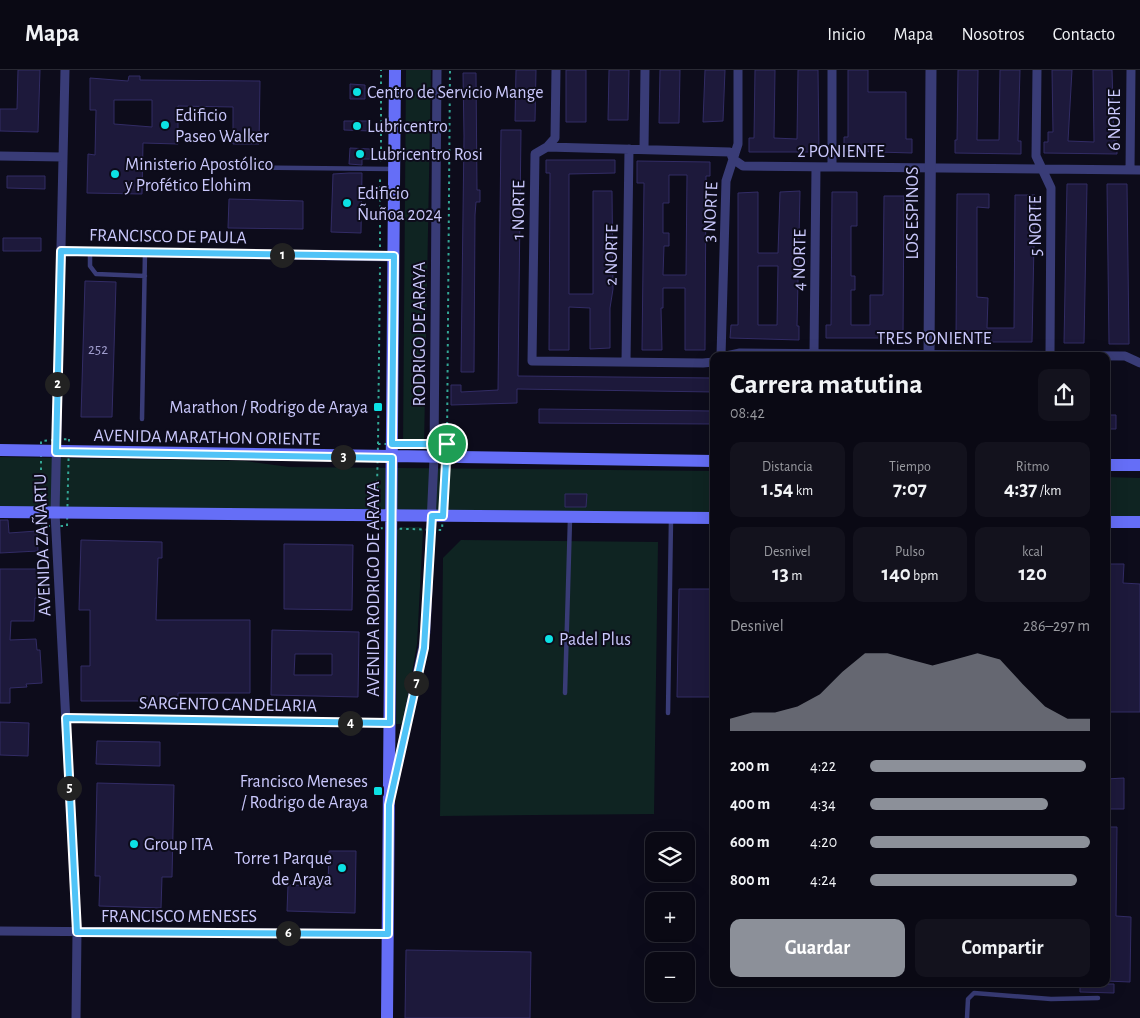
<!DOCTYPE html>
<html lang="es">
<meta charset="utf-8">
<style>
:root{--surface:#0a0914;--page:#13121d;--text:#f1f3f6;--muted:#999aa0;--line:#2a2a34;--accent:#8c9099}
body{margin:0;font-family:"Alegreya Sans",sans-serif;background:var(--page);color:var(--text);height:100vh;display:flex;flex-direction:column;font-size:19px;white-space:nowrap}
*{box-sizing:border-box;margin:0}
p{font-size:16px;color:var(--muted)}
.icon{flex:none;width:28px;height:28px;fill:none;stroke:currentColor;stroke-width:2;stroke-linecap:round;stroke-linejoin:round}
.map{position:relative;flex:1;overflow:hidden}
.panel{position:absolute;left:710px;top:282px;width:400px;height:635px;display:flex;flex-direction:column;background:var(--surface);border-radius:10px;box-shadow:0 5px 20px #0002,0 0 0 1px var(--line)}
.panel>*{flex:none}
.controls{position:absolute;left:645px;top:762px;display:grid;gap:10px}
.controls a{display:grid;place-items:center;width:50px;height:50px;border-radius:10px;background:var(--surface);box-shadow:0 5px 20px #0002,0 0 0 1px var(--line);font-size:25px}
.pin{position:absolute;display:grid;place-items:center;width:42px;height:42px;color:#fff;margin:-21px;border:2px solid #fff;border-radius:50%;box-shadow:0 1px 5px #0007}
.km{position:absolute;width:25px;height:25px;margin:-12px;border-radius:50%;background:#222;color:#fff;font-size:14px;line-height:25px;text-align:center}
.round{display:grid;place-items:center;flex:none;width:52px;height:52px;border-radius:10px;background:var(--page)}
.summary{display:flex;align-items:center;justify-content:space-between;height:85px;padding:0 20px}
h1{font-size:28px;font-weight:700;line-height:38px}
.figures{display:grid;grid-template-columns:repeat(3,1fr);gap:8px;height:85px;padding:5px 20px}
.figures div{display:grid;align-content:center;border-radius:10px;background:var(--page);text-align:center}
.figures b{font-size:21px;font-weight:700}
.figures small{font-size:14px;font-weight:400}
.figures p{font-size:14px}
.chart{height:140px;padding:10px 20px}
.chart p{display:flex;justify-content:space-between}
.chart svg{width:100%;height:90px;margin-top:5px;fill:var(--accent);opacity:.7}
.primary-button{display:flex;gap:10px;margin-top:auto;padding:10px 20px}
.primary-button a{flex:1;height:58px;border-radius:10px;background:var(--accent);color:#fff;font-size:20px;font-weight:700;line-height:58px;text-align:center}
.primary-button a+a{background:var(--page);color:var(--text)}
ul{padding:0 20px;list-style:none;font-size:16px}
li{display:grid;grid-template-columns:80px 60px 1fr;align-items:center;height:38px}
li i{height:12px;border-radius:6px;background:var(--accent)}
header{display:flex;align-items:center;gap:30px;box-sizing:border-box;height:70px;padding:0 25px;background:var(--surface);border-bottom:1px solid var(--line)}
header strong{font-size:24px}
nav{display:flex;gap:28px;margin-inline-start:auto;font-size:18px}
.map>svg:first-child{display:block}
</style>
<header>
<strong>Mapa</strong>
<nav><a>Inicio</a><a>Mapa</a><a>Nosotros</a><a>Contacto</a></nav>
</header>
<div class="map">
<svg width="1140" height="948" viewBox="0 0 1140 948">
<rect width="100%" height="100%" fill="#0d0c1b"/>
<path fill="#0f2422" d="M406,0H431L424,376H403Z
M0,387L245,391L289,397L714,401V443L0,439Z
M1106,407L1140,408V447H1106Z
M401,457H421L423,460L417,574L403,654H396L397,460Z
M461,470L658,472L654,744L440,746L443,488Z"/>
<path fill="#1d193b" stroke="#322c65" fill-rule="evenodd" d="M18,0H40L38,62L0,61V39H17Z
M516,0H536L535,51H515Z
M566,0H586V52H566Z
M609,0H629L628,50H608Z
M660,0H680L679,53H659Z
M705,0H725L723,51L703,52Z
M755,0H775L774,68L797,69L798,0H818L819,82H749V68H754Z
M848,0H868V22H906V69H912V83L844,81V67H848Z
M958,0H978L977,70H999L1000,0H1020L1018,71H1021V84L955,83V70H957Z
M1052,0H1072L1068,71L1094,72L1093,0H1112L1114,71H1117V84L1044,83V72H1048V62H1053Z
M463,3H476L477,120H480V132H476L475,145L474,302H461L464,66Z
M129,6H140V10L260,11L259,74H233V37L178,36V74L143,73L142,124L87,123L88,84L95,85L96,40H90V8L128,11ZM114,30H152V57L114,54Z
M350,14L365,15V29H350Z
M344,51H370V61L344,60Z
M501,60H521L518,306L714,308V322L517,319V333L451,335V315H461V322L498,320Z
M350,78L370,79V89H362V95L349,94Z
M546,90H615V103L569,104V224H593V121H612L613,219L610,238V278L590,279V238L569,237V280H549L550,103H546Z
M637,91L710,92V106H706L705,280H685V218H663V238H661L662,280H642L644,113H637ZM669,105H687L686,205H663L664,176H669V163H663V133H669Z
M349,103H362L361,163L331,162L333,104Z
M7,106H45V119L7,118Z
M1067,114H1087L1084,273H1064Z
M1107,114H1127L1129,274H1109Z
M800,121L797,256H799V270L730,268L731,255H738V123L758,122V183H778L780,122ZM758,196H778L777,255H758Z
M832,122H857V156H851V206H855V220H851V255H870V225H883L884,126H904L903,268H826V255H831Z
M957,124H989V138L977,137V227L988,228L987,258H1014L1015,125H1035L1032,272H956Z
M229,129L303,131V159L228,158Z
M3,168H41V181H3Z
M85,211L116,212L112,347H81Z
M539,339L714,341V354L539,353Z
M1106,345H1116V359H1106Z
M565,424H587L586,437H565Z
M0,450H8L9,463L37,461L38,481L0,483Z
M81,470L162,472V488H158L156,550H250V623H178V631H81V596H90V540H79Z
M284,474L353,475L352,540L284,539Z
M1106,494H1124L1123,513L1140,514V642H1106Z
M0,499H44V512H39L38,528H35L34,551H11L10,570L36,569L37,580H40L42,613L26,614L27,617L10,618V633H0Z
M679,519H714V627H677Z
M272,560L359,562L358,627L271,625ZM295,584H332V605H294Z
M0,652L29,653L28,686L0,685Z
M97,671L160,672V696L96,694Z
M1124,708V739H1106V709Z
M97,713L174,715L172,807H162L161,838L99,836L100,806H95Z
M1106,757H1117L1116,846L1131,847L1130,912L1106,911Z
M329,781H356L355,843L287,841L288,815L328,816Z
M406,880L531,882L530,948H405Z
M1080,914H1114V923L1080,922Z"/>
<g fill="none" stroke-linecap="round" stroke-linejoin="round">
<path stroke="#33a695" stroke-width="2" stroke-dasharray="2.5 4" stroke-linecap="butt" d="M381,92V0
M380,177V107
M69,369L67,456H41V371Z
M378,374L380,197
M378,374H447L442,460L376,458Z
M447,374L450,0"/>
<path stroke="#393c77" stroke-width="4.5" d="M217,97L393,99
M90,181V196L96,204L145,206
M142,349L145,182
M565,623L570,449
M668,643L671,449
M967,948L968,929L974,923L1051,929L1098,928"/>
<path stroke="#393c77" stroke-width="9" d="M65,0L55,443L77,862L76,948
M556,0L555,68L547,77L535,84L532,291L703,293L714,292
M1037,0L1036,86L1051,118L1050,285
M547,77L730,82L733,89L743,96L1140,100
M644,79L645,0
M0,86L63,87
M832,97V0
M1130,100L1131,0
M61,181L394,187
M814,283L816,97
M721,286L726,111L738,74V0
M726,286L740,283L1125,286L1140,293
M626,292L629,79
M66,648L390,653
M393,718L426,562L434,388L437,0
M0,861L388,864"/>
<path stroke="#393c77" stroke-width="11" d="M929,286L931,0"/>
<path stroke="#656ef7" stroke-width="12" d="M0,380L714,391
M1106,395H1140
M0,442L714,448
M1106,452H1140
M387,948L395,0"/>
</g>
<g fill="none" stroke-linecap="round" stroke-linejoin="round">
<defs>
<path id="route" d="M61,181L394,186L392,374H447L443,446H432L424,578L389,735L388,864L77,862L66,648L390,653L392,388L56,382Z"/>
</defs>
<use href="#route" stroke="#fff" stroke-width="10"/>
<use href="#route" stroke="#4fc3f7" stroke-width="6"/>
</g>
<g fill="#0ce1e4" stroke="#0d0c1b" stroke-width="2">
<circle cx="357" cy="22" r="5"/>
<circle cx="165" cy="55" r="5"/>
<circle cx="357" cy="56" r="5"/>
<circle cx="360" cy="84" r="5"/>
<circle cx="115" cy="104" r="5"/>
<circle cx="347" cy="133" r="5"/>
<rect x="373" y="332" width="10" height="10" rx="2.5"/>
<circle cx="549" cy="569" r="5"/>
<rect x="373" y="716" width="10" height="10" rx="2.5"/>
<circle cx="134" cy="774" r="5"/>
<circle cx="342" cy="798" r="5"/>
</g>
<g text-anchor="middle" stroke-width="4" stroke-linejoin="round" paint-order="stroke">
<g font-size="15" fill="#9f9ccc">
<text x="98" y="284">252</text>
</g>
<g font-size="18" fill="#cac8fc" stroke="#0d0c1b" text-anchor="start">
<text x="367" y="28">Centro de Servicio Mange</text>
<text x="175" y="51">Edificio<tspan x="175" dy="21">Paseo Walker</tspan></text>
<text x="367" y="62">Lubricentro</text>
<text x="370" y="90">Lubricentro Rosi</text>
<text x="125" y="100">Ministerio Apostólico<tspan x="125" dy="21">y Profético Elohim</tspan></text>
<text x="357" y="129">Edificio<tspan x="357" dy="21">Ñuñoa 2024</tspan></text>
<text x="368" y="343" text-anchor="end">Marathon / Rodrigo de Araya</text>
<text x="559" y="575">Padel Plus</text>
<text x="368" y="717" text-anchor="end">Francisco Meneses<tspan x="368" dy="21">/ Rodrigo de Araya</tspan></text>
<text x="144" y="780">Group ITA</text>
<text x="332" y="794" text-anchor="end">Torre 1 Parque<tspan x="332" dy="21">de Araya</tspan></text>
</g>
<g font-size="18" fill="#cac8fc" stroke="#0d0c1b">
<text transform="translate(1114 50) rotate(-90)" y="6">6 NORTE</text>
<text x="841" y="87">2 PONIENTE</text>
<text transform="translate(518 140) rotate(-89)" y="6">1 NORTE</text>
<text transform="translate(710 142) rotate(-87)" y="6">3 NORTE</text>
<text transform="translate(912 143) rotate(-90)" y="6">LOS ESPINOS</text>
<text transform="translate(1035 156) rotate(-90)" y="6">5 NORTE</text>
<text transform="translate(168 166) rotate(1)" y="6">FRANCISCO DE PAULA</text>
<text transform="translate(611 185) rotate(-89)" y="6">2 NORTE</text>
<text transform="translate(799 190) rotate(-89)" y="6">4 NORTE</text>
<text transform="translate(419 264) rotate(-90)" y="6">RODRIGO DE ARAYA</text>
<text x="934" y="274">TRES PONIENTE</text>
<text transform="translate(207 367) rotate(1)" y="6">AVENIDA MARATHON ORIENTE</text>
<text transform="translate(42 475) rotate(-92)" y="6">AVENIDA ZAÑARTU</text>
<text transform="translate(373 519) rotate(-90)" y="6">AVENIDA RODRIGO DE ARAYA</text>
<text transform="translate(228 634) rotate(1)" y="6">SARGENTO CANDELARIA</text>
<text x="179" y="852">FRANCISCO MENESES</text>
</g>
</g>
</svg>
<div class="controls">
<a><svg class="icon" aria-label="layers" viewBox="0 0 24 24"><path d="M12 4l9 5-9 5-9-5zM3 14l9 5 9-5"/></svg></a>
<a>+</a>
<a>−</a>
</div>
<div class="pin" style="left:447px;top:374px;background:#1e9e55"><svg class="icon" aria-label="arrive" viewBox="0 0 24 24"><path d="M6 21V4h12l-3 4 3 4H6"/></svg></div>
<b class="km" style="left:282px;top:185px">1</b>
<b class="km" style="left:57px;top:314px">2</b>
<b class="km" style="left:343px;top:387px">3</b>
<b class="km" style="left:350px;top:653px">4</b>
<b class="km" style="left:69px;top:718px">5</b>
<b class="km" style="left:288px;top:863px">6</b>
<b class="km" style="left:416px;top:613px">7</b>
<section class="panel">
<div class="summary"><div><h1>Carrera matutina</h1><p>08:42</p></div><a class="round"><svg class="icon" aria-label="share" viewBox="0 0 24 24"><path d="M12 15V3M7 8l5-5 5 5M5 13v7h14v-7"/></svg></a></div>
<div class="figures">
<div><p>Distancia</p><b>1.54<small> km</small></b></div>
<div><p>Tiempo</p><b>7:07</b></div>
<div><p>Ritmo</p><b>4:37<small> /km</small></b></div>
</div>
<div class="figures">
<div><p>Desnivel</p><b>13<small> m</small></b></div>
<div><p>Pulso</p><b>140<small> bpm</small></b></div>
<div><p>kcal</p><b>120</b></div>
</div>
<div class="chart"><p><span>Desnivel</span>286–297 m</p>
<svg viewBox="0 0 160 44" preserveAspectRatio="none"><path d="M0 44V38L10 35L20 35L30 32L40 26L50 15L60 6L70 6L80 9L90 12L100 9L110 6L120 9L130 21L140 32L150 38L160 38V44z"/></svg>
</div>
<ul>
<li><b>200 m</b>4:22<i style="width:98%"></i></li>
<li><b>400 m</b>4:34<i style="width:81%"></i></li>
<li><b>600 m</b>4:20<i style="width:100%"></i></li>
<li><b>800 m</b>4:24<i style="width:94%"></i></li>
</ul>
<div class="primary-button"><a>Guardar</a><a>Compartir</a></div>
</section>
</div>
